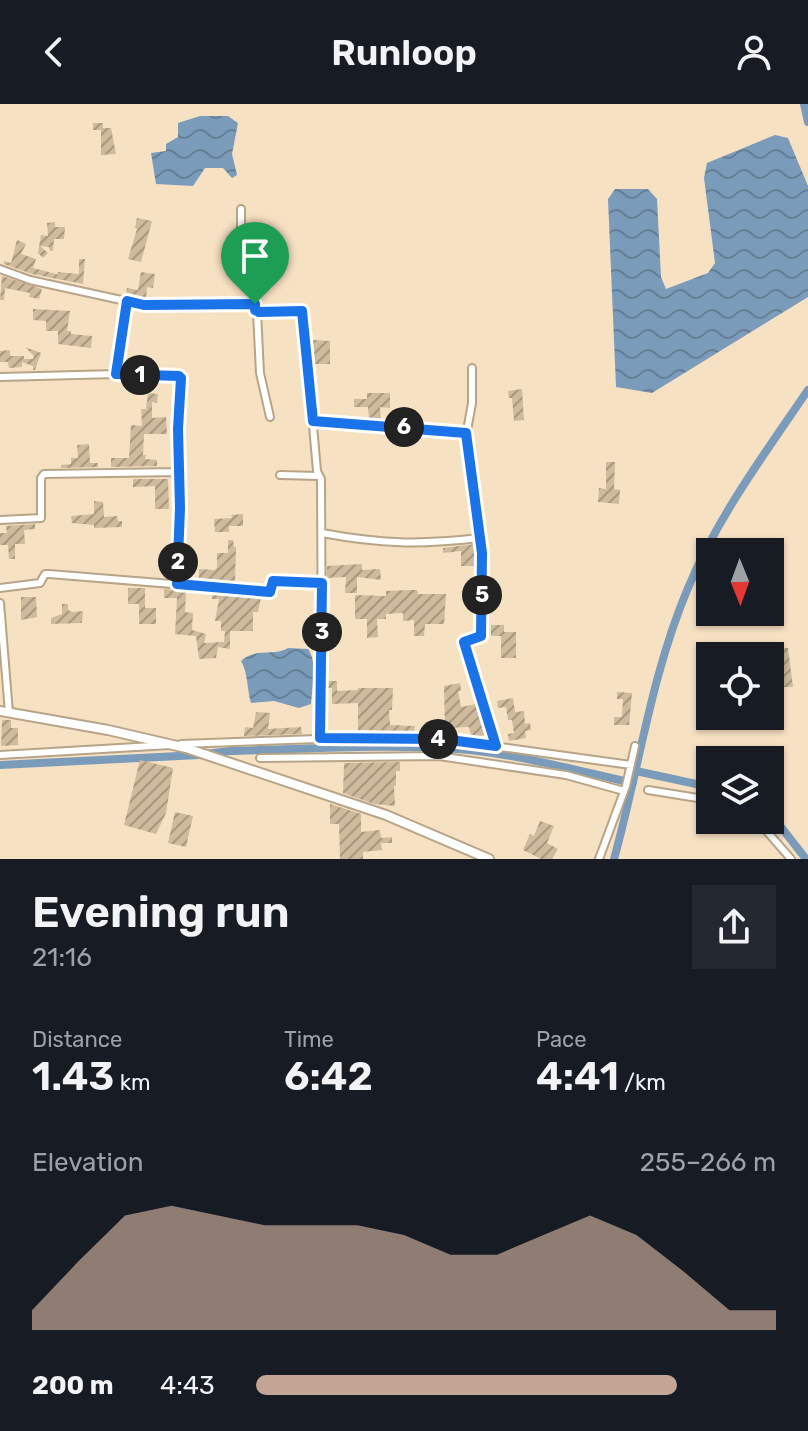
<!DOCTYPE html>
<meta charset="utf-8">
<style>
:root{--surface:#171b24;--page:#242831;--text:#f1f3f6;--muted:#9ea1a6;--accent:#c3a595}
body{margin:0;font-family:Rubik,sans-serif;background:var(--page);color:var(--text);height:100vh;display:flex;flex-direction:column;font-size:30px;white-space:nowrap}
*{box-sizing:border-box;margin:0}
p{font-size:26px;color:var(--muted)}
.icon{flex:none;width:44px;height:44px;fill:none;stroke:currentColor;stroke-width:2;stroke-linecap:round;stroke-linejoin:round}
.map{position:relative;height:755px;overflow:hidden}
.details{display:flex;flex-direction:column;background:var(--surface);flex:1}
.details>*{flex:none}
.needle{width:52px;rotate:179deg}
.buttons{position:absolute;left:696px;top:434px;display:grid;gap:16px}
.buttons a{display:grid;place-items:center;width:88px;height:88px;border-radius:0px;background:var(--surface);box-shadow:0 2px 6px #0004;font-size:40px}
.pin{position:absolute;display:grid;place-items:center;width:68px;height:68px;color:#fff;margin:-82px -34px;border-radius:50% 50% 50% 0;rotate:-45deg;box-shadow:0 0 8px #0007}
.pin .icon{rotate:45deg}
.km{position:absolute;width:40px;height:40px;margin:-20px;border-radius:50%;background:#222;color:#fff;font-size:22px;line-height:40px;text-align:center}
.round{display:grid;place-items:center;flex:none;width:84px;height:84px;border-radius:0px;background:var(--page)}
.head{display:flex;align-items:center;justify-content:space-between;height:136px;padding:0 32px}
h1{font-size:44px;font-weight:600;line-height:60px}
.metrics{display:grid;grid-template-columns:repeat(3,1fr);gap:12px;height:136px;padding:8px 32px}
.metrics div{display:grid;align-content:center}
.metrics b{font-size:40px;font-weight:600}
.metrics small{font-size:22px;font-weight:400}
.metrics p{font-size:22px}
.chart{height:224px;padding:16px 32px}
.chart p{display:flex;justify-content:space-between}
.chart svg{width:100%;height:144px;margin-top:8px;fill:var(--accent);opacity:.7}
ul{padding:0 32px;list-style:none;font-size:26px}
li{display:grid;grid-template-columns:128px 96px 1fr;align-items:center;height:60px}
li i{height:20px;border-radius:10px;background:var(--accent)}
header{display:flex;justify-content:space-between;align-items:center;height:104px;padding:0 32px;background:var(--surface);font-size:36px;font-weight:600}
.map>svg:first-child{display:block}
</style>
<header><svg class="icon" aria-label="back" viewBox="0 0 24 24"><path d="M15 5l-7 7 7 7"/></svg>Runloop<svg class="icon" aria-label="person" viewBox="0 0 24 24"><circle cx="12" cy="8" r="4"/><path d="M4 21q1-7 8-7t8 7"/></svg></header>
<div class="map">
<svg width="808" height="755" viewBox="0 0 808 755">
<defs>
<pattern id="water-waves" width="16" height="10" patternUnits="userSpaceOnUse" patternTransform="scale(2)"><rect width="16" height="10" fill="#7b9bbb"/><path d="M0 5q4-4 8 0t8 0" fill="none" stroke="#667f98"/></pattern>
<pattern id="building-hatch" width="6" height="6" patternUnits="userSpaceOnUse" patternTransform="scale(2)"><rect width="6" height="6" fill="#ceba9c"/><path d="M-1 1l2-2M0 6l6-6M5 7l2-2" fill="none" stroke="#a8987f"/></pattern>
</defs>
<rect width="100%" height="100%" fill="#f7e1c3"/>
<path fill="url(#water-waves)" d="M200,12H228L238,19L232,50L237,71L232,74L223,64H205L193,82L156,80L151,49L166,47V40L178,33V19Z
M775,31L788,34L808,82V193L652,289L616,283L608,95L615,85H648L657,95L661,173L666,185L708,169L715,159L704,74L707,59Z
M288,544L308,545C318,559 312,583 311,600L299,604L274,597L251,599C247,586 248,568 241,557C255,543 273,553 288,544Z"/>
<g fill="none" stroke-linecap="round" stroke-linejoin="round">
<path stroke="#7b9bbb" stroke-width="8" d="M804,0L808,18
M0,661L199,651L229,647C309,645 390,639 470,646C524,652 579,667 633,679
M636,667L710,683
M770,709L806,755
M614,755C639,665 651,571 688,484C717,414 765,349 808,286"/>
</g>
<path fill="url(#building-hatch)" d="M93,19H103V24H111L116,50L101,51V26H93Z
M137,114L152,117L141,158L128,155L137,125L135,124Z
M55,118V123H65L64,135H54L53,147H50L49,143L40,142L48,149L43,154L38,149L41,131L48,132L47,119Z
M17,136L26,140L21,150L36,155L33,164L60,171L57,168L79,170V155H85L83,180L32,170L4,160V157L11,159Z
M141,168L155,170L153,184L147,183L146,195L126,191L127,184L138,186Z
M2,172L42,185L39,195L29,193L30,189L5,184L4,196H0Z
M33,205L70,207L67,227H71V230L92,232L91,244L58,240V227H46V217L33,216Z
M313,236L330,237V260H314Z
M25,243L41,249L35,266H33V262L22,258V263L9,264L8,258H0V247L10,246V252H24V255H33L34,252Z
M522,285L524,316L514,317L512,294H509L508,287Z
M148,289L158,290L157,299L152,298V314L166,313L167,330H144L143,351H146L145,355L157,356V362L111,363V354H129L131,321L142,322L141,305H146Z
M367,289H390V304L380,303L381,316L369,315L368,303H354V295H367Z
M89,340L90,359H98V363L61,364V361L71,360V354H78L77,341Z
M606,358H615L614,385L620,386L619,400L598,398L599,384L606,385Z
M133,375H168L169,405H155V382L133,383Z
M94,397L103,398L104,413L117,412L118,417H122V423L94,424V421L72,419L71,412L94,410Z
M243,410V422H229V428H215L214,415L232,414L231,411Z
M35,420V425L24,426L25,440H15V455H9L8,441H0V429H7L6,422Z
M228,436H233L234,443H236L235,479L199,476V465L215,466L217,463V449H228Z
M475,440L476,462H461V447L443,449V444Z
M362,460V466L380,465L381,476L357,473V489H345L346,473L327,474V462Z
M128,484H145V504H156V520H139V500H128Z
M164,485L186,487L185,508L193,509L192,526L206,530L204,539L224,538L225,527H221V517H215L219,495H212V489L261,493L258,508H253V527H230V545L218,543L216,554L199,555L196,532L175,530L177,494H164Z
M411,486H417L418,490H446L444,520H425L424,532H414V516L403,517V509L386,510V515H377L378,533L367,534V515H355V491L386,492V487Z
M21,493H36L37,513L21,516Z
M62,500H68V506L73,508L83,507L82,519L51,520V514L62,510Z
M491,521H504V528H516V554H501V532H491Z
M779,544H788L793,583H773V572H782Z
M328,577H337V587L358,586V584H393L392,606H389L390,621L415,622L414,628L358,626V599L332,600V584H328Z
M460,579L461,587H458L461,603L477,600L486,631L471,633L469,623L445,624L444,582Z
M617,588L632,589L629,621H614V613H622L623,595H617Z
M513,594L515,608L524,607L525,620L530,619L531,626L525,627L526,634L509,637L508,630L514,629L512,616H508L506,603L498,604L497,597Z
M256,608L270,609L268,625L301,623L302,630L244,632L245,623L253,624Z
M2,616H11V624H18V641L1,642Z
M140,656L173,664L166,709L156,730L124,721Z
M400,658V667H396V682H394L395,702L374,700L343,689L344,659Z
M330,700L361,710V728L380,726L381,734L392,733V739H381L382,746L363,748V755H340L339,720H330Z
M175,708L193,712L186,743L168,739Z
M540,717L554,722L547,739L558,745L552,755H541L523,746L530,730L534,732Z"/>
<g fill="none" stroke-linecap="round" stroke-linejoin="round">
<defs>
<path id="minor" d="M241,105V151L253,160L255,206L259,208H303L317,367L321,375L322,591L320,634
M0,165L30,176L144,201L255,200
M257,208L260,269L270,313
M472,264V299L466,332L482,449L481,532L464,538L496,642
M116,270L127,197
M0,273L116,270L179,272L181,274L178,325L180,404L177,480
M313,317L466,329
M280,371L319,372
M0,416L41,414V374L44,370L178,368
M322,429C381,440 419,441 479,434
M0,484L40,479L45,470H49L270,488L273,477L322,479
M0,499L9,609
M181,640L373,633L442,635L631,661
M0,651L170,641
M260,654L439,652L566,671L624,687
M648,686L710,696
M757,716L791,755
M599,755L626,682L635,642"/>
<path id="tertiary" d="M0,607L108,626L186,644L386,711L489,755"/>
</defs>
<use href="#minor" stroke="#b8a487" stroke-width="10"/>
<use href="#tertiary" stroke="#b8a487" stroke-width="12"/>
<use href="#minor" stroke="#fff" stroke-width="6"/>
<use href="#tertiary" stroke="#fff" stroke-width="8"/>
</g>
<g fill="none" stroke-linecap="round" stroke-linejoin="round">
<defs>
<path id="route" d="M127,197L144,201L255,200V206L259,208L302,207L313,317L466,329L482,449L481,532L464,538L496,642L442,635L320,634L322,479L273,477L270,488L177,480L180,404L178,325L181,274L179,272L116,270Z"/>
</defs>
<use href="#route" stroke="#fff" stroke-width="16"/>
<use href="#route" stroke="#1a73e8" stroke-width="10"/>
</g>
</svg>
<div class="buttons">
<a><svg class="needle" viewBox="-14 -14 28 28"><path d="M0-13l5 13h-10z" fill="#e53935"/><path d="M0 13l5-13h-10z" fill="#9ea1a6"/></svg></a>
<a><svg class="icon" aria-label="locate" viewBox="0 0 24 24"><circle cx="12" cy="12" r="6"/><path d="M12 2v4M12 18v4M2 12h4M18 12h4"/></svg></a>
<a><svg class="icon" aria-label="layers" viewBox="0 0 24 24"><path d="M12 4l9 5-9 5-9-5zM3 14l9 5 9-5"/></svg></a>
</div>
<div class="pin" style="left:255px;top:200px;background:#1e9e55"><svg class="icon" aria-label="arrive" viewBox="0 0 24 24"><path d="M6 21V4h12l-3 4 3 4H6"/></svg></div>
<b class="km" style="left:140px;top:271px">1</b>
<b class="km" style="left:178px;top:458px">2</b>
<b class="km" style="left:322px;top:528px">3</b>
<b class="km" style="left:438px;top:635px">4</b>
<b class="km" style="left:482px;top:491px">5</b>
<b class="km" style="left:404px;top:323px">6</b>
</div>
<section class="details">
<div class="head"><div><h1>Evening run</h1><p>21:16</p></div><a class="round"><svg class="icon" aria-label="share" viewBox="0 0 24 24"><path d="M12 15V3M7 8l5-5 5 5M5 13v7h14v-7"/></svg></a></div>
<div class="metrics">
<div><p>Distance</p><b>1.43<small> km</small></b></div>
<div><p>Time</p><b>6:42</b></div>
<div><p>Pace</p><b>4:41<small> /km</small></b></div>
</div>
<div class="chart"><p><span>Elevation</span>255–266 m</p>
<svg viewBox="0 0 160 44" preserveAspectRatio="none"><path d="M0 44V38L10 23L20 9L30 6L40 9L50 12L60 12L70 12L80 15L90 21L100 21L110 15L120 9L130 15L140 26L150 38L160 38V44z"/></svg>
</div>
<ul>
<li><b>200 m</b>4:43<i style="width:81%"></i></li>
</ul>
</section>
